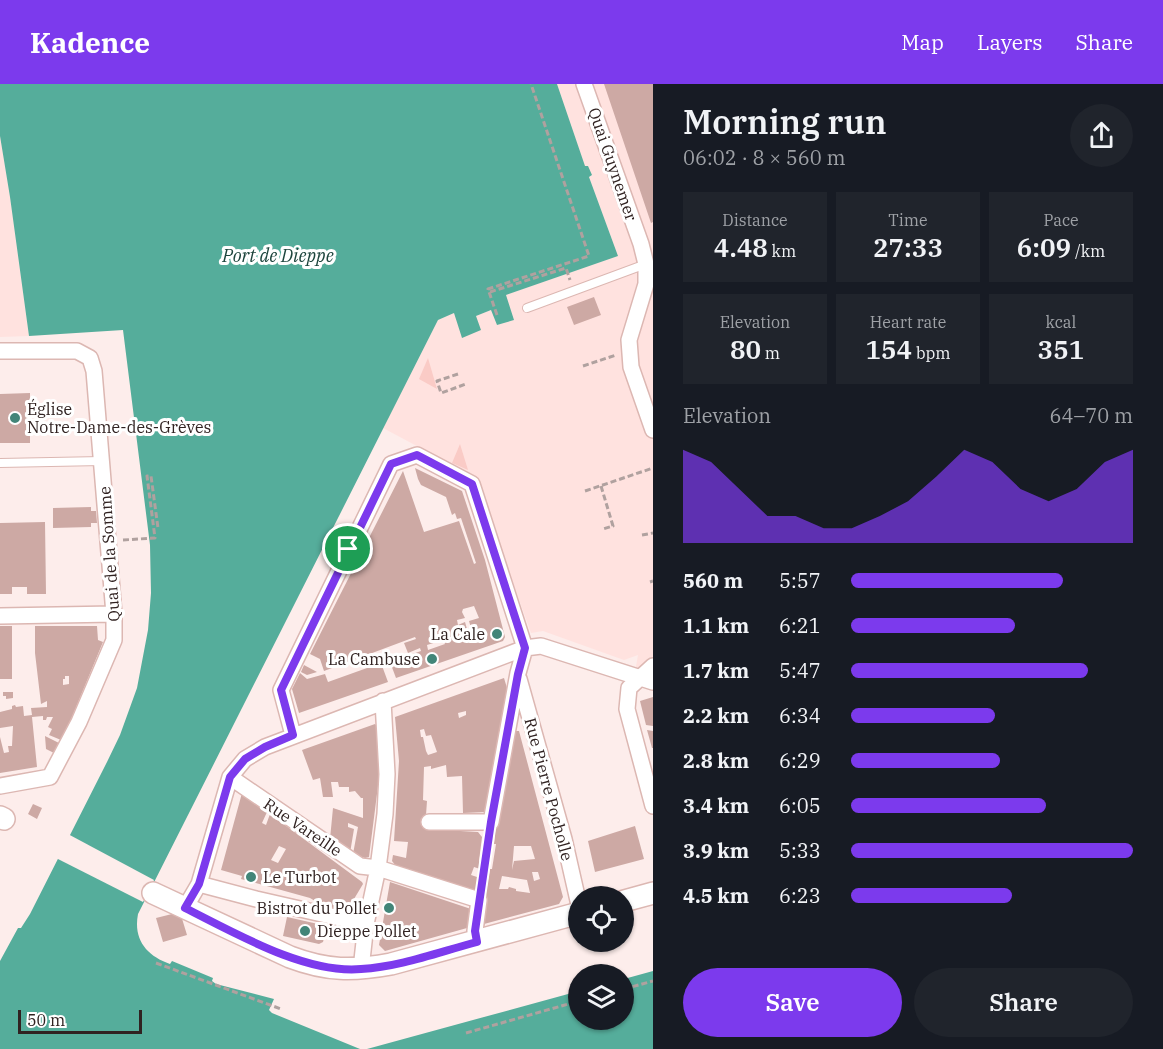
<!DOCTYPE html>
<meta charset="utf-8">
<style>
:root{--surface:#171b24;--page:#20242c;--text:#f1f3f6;--muted:#9ea1a6;--accent:#7c3aed}
body{margin:0;font-family:"IBM Plex Serif",serif;background:var(--page);color:var(--text);height:100vh;display:flex;flex-direction:column;font-size:22px;white-space:nowrap}
*{box-sizing:border-box;margin:0}
p{font-size:20px;color:var(--muted)}
.icon{flex:none;width:33px;height:33px;fill:none;stroke:currentColor;stroke-width:2;stroke-linecap:round;stroke-linejoin:round}
.map{position:relative;flex:1;overflow:hidden}
.drawer{display:flex;flex-direction:column;background:var(--surface);width:510px}
.drawer>*{flex:none}
.tools{position:absolute;left:568px;top:802px;display:grid;gap:12px}
.tools a{display:grid;place-items:center;width:66px;height:66px;border-radius:50%;background:var(--surface);box-shadow:0 2px 4px #0004;font-size:30px}
.scale{position:absolute;left:18px;bottom:15px;width:124px;box-sizing:border-box;padding-left:6px;border:3px solid #302221;border-top:0;font-size:16px;line-height:21px;white-space:nowrap;color:#302221;-webkit-text-stroke:4px #fff;paint-order:stroke}
.pin{position:absolute;display:grid;place-items:center;width:51px;height:51px;color:#fff;margin:-26px;border:3px solid #fff;border-radius:50%;box-shadow:0 2px 6px #0007}
.round{display:grid;place-items:center;flex:none;width:63px;height:63px;border-radius:32px;background:var(--page)}
.summary{display:flex;align-items:center;justify-content:space-between;height:102px;padding:0 30px}
h1{font-size:33px;font-weight:600;line-height:45px}
.metrics{display:grid;grid-template-columns:repeat(3,1fr);gap:9px;height:102px;padding:6px 30px}
.metrics div{display:grid;align-content:center;border-radius:0px;background:var(--page);text-align:center}
.metrics b{font-size:26px;font-weight:600}
.metrics small{font-size:16px;font-weight:400}
.metrics p{font-size:16px}
.chart{height:168px;padding:12px 30px}
.chart p{display:flex;justify-content:space-between}
.chart svg{width:100%;height:108px;margin-top:6px;fill:var(--accent);opacity:.7}
.primary-button{display:flex;gap:12px;margin-top:auto;padding:12px 30px}
.primary-button a{flex:1;height:69px;border-radius:36px;background:var(--accent);color:#fff;font-size:24px;font-weight:600;line-height:69px;text-align:center}
.primary-button a+a{background:var(--page);color:var(--text)}
ul{padding:0 30px;list-style:none;font-size:20px}
li{display:grid;grid-template-columns:96px 72px 1fr;align-items:center;height:45px}
li i{height:15px;border-radius:8px;background:var(--accent)}
header{display:flex;align-items:center;gap:36px;box-sizing:border-box;height:84px;padding:0 30px;background:var(--accent);color:#fff}
header strong{font-size:28px}
nav{display:flex;gap:33px;margin-inline-start:auto;font-size:21px}
main{display:flex;flex:1;min-height:0}
.map>svg:first-child{display:block}
</style>
<header>
<strong>Kadence</strong>
<nav><a>Map</a><a>Layers</a><a>Share</a></nav>
</header>
<main>
<div class="map">
<svg width="653" height="965" viewBox="0 0 653 965">
<rect width="100%" height="100%" fill="#fdedeb"/>
<path fill="#ffe2df" d="M557,0H653V594L635,588L638,571L624,576L543,547L531,549L475,393L383,344L438,236L454,229L476,232L491,226L497,241L513,236L505,211L618,172L589,93L592,92L585,83Z
M0,52L10,113L29,252L0,253Z"/>
<path fill="#facbc6" d="M428,274L437,305L419,295Z
M460,360L468,386L452,379Z"/>
<path fill="#55ad9b" d="M0,0H557L585,82H588L592,91L589,93L618,172L506,211L514,236L497,241L491,226L476,232L481,246L462,254L454,229L438,236L138,830C133,856 147,872 170,880L172,877L213,894L212,897L216,900L274,915L269,926L272,929L360,965H0V877L18,844H21L30,830L107,678L120,651L137,604L148,546L151,509L150,461L123,246L29,252L10,113L0,52Z
M653,887V965H367L579,907V936H624V895Z"/>
<path fill="#fdedeb" d="M66,749L154,796L143,818L54,773Z"/>
<path fill="#cda9a4" fill-rule="evenodd" d="M604,0H653V138L651,139Z
M594,213L601,231L574,241L567,223Z
M30,309V359H0V310Z
M415,384L462,407L485,476L505,553L503,557L396,594L390,578L421,567L420,564L408,569L404,559L416,555L415,553L324,587L320,575L310,570L403,387L424,448L459,437L474,480L476,479L461,434L457,435L455,429L452,431L446,413L421,401L418,395ZM474,522L479,534L469,537L471,544L467,545L465,538L458,541L457,536L465,534L462,528L463,525ZM443,556L445,560L428,566L427,561Z
M91,423V427H96L97,439H91V443L53,444V424Z
M45,438L46,510H27V503H12V510H0V439Z
M0,542H12V595H0Z
M35,542H97L98,556L103,558L72,633L61,656L49,651L52,645L48,643L53,633H47L46,636H43V632L32,633L37,683L0,689V653L4,669L9,668L8,662H12L13,642L0,644V628L12,625V622L15,621L16,623L23,622L24,632L32,631L31,624L47,623V617L41,620L35,569ZM65,592H69V600L63,601V595H65Z
M381,579L388,598L299,629L292,605L300,589L307,595L325,590L328,598Z
M304,581L317,588L307,591L301,588Z
M504,594L507,604L487,728L463,729L462,692L447,693L446,681L431,685V682L424,683L423,716L427,717L425,745L478,748L482,753L479,777L480,785L474,783L471,791L480,794L478,808L396,782L392,777L393,771L406,774L408,758L394,757L399,677L395,633ZM466,627V631L459,634L458,629ZM424,645L426,652L431,651L437,668L428,671L426,667L423,653H421L420,646Z
M3,608H13V614L6,615V612H3Z
M653,613V642L646,641L640,617Z
M375,640L378,643L379,694L369,773L365,774L353,770L358,743L348,739V743L354,745L350,769L330,755L333,724L363,734V714H361L355,707L349,708V703H339L338,698H331L333,713H323L320,694L313,696L302,666Z
M647,646L653,647V664H652Z
M515,647H519L563,813L559,820L484,840L481,838L490,785H492L496,760H494L495,749ZM514,762H531L535,775L514,777L512,786ZM532,788H538L540,795L534,797ZM502,792L527,796L530,809L516,807V805L509,803L508,805H499Z
M45,652L59,659L54,669L46,665Z
M242,709L267,728L262,739L266,741L270,730L362,798L363,800L345,830L325,823L310,814L241,795L242,792L221,786ZM279,762L286,765L278,779L271,776Z
M33,720L42,724L37,735L28,730Z
M635,742L644,775L595,788L588,757Z
M390,798L471,825L467,844L385,867L379,861Z
M180,828L187,851L163,858L156,834Z
M287,833L327,842L323,858L319,860L283,852Z"/>
<g fill="none" stroke-linecap="round" stroke-linejoin="round">
<defs>
<path id="lane" d="M527,224L646,180
M0,379L102,377
M479,816L491,738"/>
<path id="street" d="M584,0L641,160L646,180V200L629,256L631,283L653,346
M0,267H77L90,274L94,287L114,530V556L79,638L50,693L0,702
M0,532L114,530
M653,582L629,604L627,625L653,722
M519,595L564,755L579,821
M293,651L281,606L391,380L417,371L472,400L525,564L518,589L491,738H429
M230,693L360,782L378,784L479,816L475,847L477,858
M199,800L256,815L366,840
M185,824L199,800L230,693L245,675L265,663L525,564L541,562L653,598
M361,885L366,840L378,784L385,730L387,690L383,617"/>
<path id="secondary" d="M0,733L4,735
M153,809L290,873C327,887 353,887 391,880L579,829
M624,817L653,809"/>
</defs>
<use href="#lane" stroke="#dcb7b2" stroke-width="10"/>
<use href="#street" stroke="#dcb7b2" stroke-width="18"/>
<use href="#secondary" stroke="#dcb7b2" stroke-width="24"/>
<path stroke="#b0a19f" stroke-width="3" stroke-dasharray="6 3" stroke-linecap="butt" d="M490,208L566,184L570,196
M497,231L488,205L589,172L531,0
M583,282L616,271
M458,290L437,297L441,309L466,300
M601,402L613,442L603,445
M585,407L653,384
M642,451L653,449
M123,456L155,454L147,392H151L158,444
M650,498L653,497
M156,879L281,925
M624,905L653,897
M466,949L579,917"/>
<use href="#lane" stroke="#fff" stroke-width="8"/>
<use href="#street" stroke="#fff" stroke-width="15"/>
<use href="#secondary" stroke="#fff" stroke-width="21"/>
</g>
<g fill="none" stroke-linecap="round" stroke-linejoin="round">
<defs>
<path id="route" d="M417,371L472,400L525,564L518,590L491,738L475,847L477,858C439,868 400,883 361,885C305,890 235,849 185,824L199,800L230,693L245,675L265,663L293,651L281,606L391,380Z"/>
</defs>
<use href="#route" stroke="#fff" stroke-width="12"/>
<use href="#route" stroke="#7c3aed" stroke-width="8"/>
</g>
<g fill="#428578" stroke="#fff" stroke-width="2">
<circle cx="15" cy="334" r="6"/>
<circle cx="497" cy="550" r="6"/>
<circle cx="432" cy="575" r="6"/>
<circle cx="251" cy="793" r="6"/>
<circle cx="389" cy="824" r="6"/>
<circle cx="305" cy="847" r="6"/>
</g>
<g text-anchor="middle" stroke-width="6" stroke-linejoin="round" paint-order="stroke">
<g font-size="16" fill="#302221" stroke="#fff">
<text transform="translate(613 80) rotate(71)" y="6">Quai Guynemer</text>
<text transform="translate(109 470) rotate(-94)" y="6">Quai de la Somme</text>
<text transform="translate(549 705) rotate(75)" y="6">Rue Pierre Pocholle</text>
<text transform="translate(303 743) rotate(34)" y="6">Rue Vareille</text>
</g>
<g font-size="16" fill="#302221" stroke="#fff" text-anchor="start">
<text x="27" y="331">Église<tspan x="27" dy="18">Notre-Dame-des-Grèves</tspan></text>
<text x="485" y="556" text-anchor="end">La Cale</text>
<text x="420" y="581" text-anchor="end">La Cambuse</text>
<text x="263" y="799">Le Turbot</text>
<text x="377" y="830" text-anchor="end">Bistrot du Pollet</text>
<text x="317" y="853">Dieppe Pollet</text>
</g>
<g font-size="18" font-style="italic" fill="#1d453d" stroke="#fff">
<text x="278" y="178">Port de Dieppe</text>
</g>
</g>
</svg>
<div class="tools">
<a><svg class="icon" aria-label="locate" viewBox="0 0 24 24"><circle cx="12" cy="12" r="6"/><path d="M12 2v4M12 18v4M2 12h4M18 12h4"/></svg></a>
<a><svg class="icon" aria-label="layers" viewBox="0 0 24 24"><path d="M12 4l9 5-9 5-9-5zM3 14l9 5 9-5"/></svg></a>
</div>
<div class="scale">50 m</div>
<div class="pin" style="left:348px;top:465px;background:#1e9e55"><svg class="icon" aria-label="arrive" viewBox="0 0 24 24"><path d="M6 21V4h12l-3 4 3 4H6"/></svg></div>
</div>
<section class="drawer">
<div class="summary"><div><h1>Morning run</h1><p>06:02 · 8 × 560 m</p></div><a class="round"><svg class="icon" aria-label="share" viewBox="0 0 24 24"><path d="M12 15V3M7 8l5-5 5 5M5 13v7h14v-7"/></svg></a></div>
<div class="metrics">
<div><p>Distance</p><b>4.48<small> km</small></b></div>
<div><p>Time</p><b>27:33</b></div>
<div><p>Pace</p><b>6:09<small> /km</small></b></div>
</div>
<div class="metrics">
<div><p>Elevation</p><b>80<small> m</small></b></div>
<div><p>Heart rate</p><b>154<small> bpm</small></b></div>
<div><p>kcal</p><b>351</b></div>
</div>
<div class="chart"><p><span>Elevation</span>64–70 m</p>
<svg viewBox="0 0 160 44" preserveAspectRatio="none"><path d="M0 44V6L10 11L20 22L30 33L40 33L50 38L60 38L70 33L80 27L90 17L100 6L110 11L120 22L130 27L140 22L150 11L160 6V44z"/></svg>
</div>
<ul>
<li><b>560 m</b>5:57<i style="width:75%"></i></li>
<li><b>1.1 km</b>6:21<i style="width:58%"></i></li>
<li><b>1.7 km</b>5:47<i style="width:84%"></i></li>
<li><b>2.2 km</b>6:34<i style="width:51%"></i></li>
<li><b>2.8 km</b>6:29<i style="width:53%"></i></li>
<li><b>3.4 km</b>6:05<i style="width:69%"></i></li>
<li><b>3.9 km</b>5:33<i style="width:100%"></i></li>
<li><b>4.5 km</b>6:23<i style="width:57%"></i></li>
</ul>
<div class="primary-button"><a>Save</a><a>Share</a></div>
</section>
</main>
